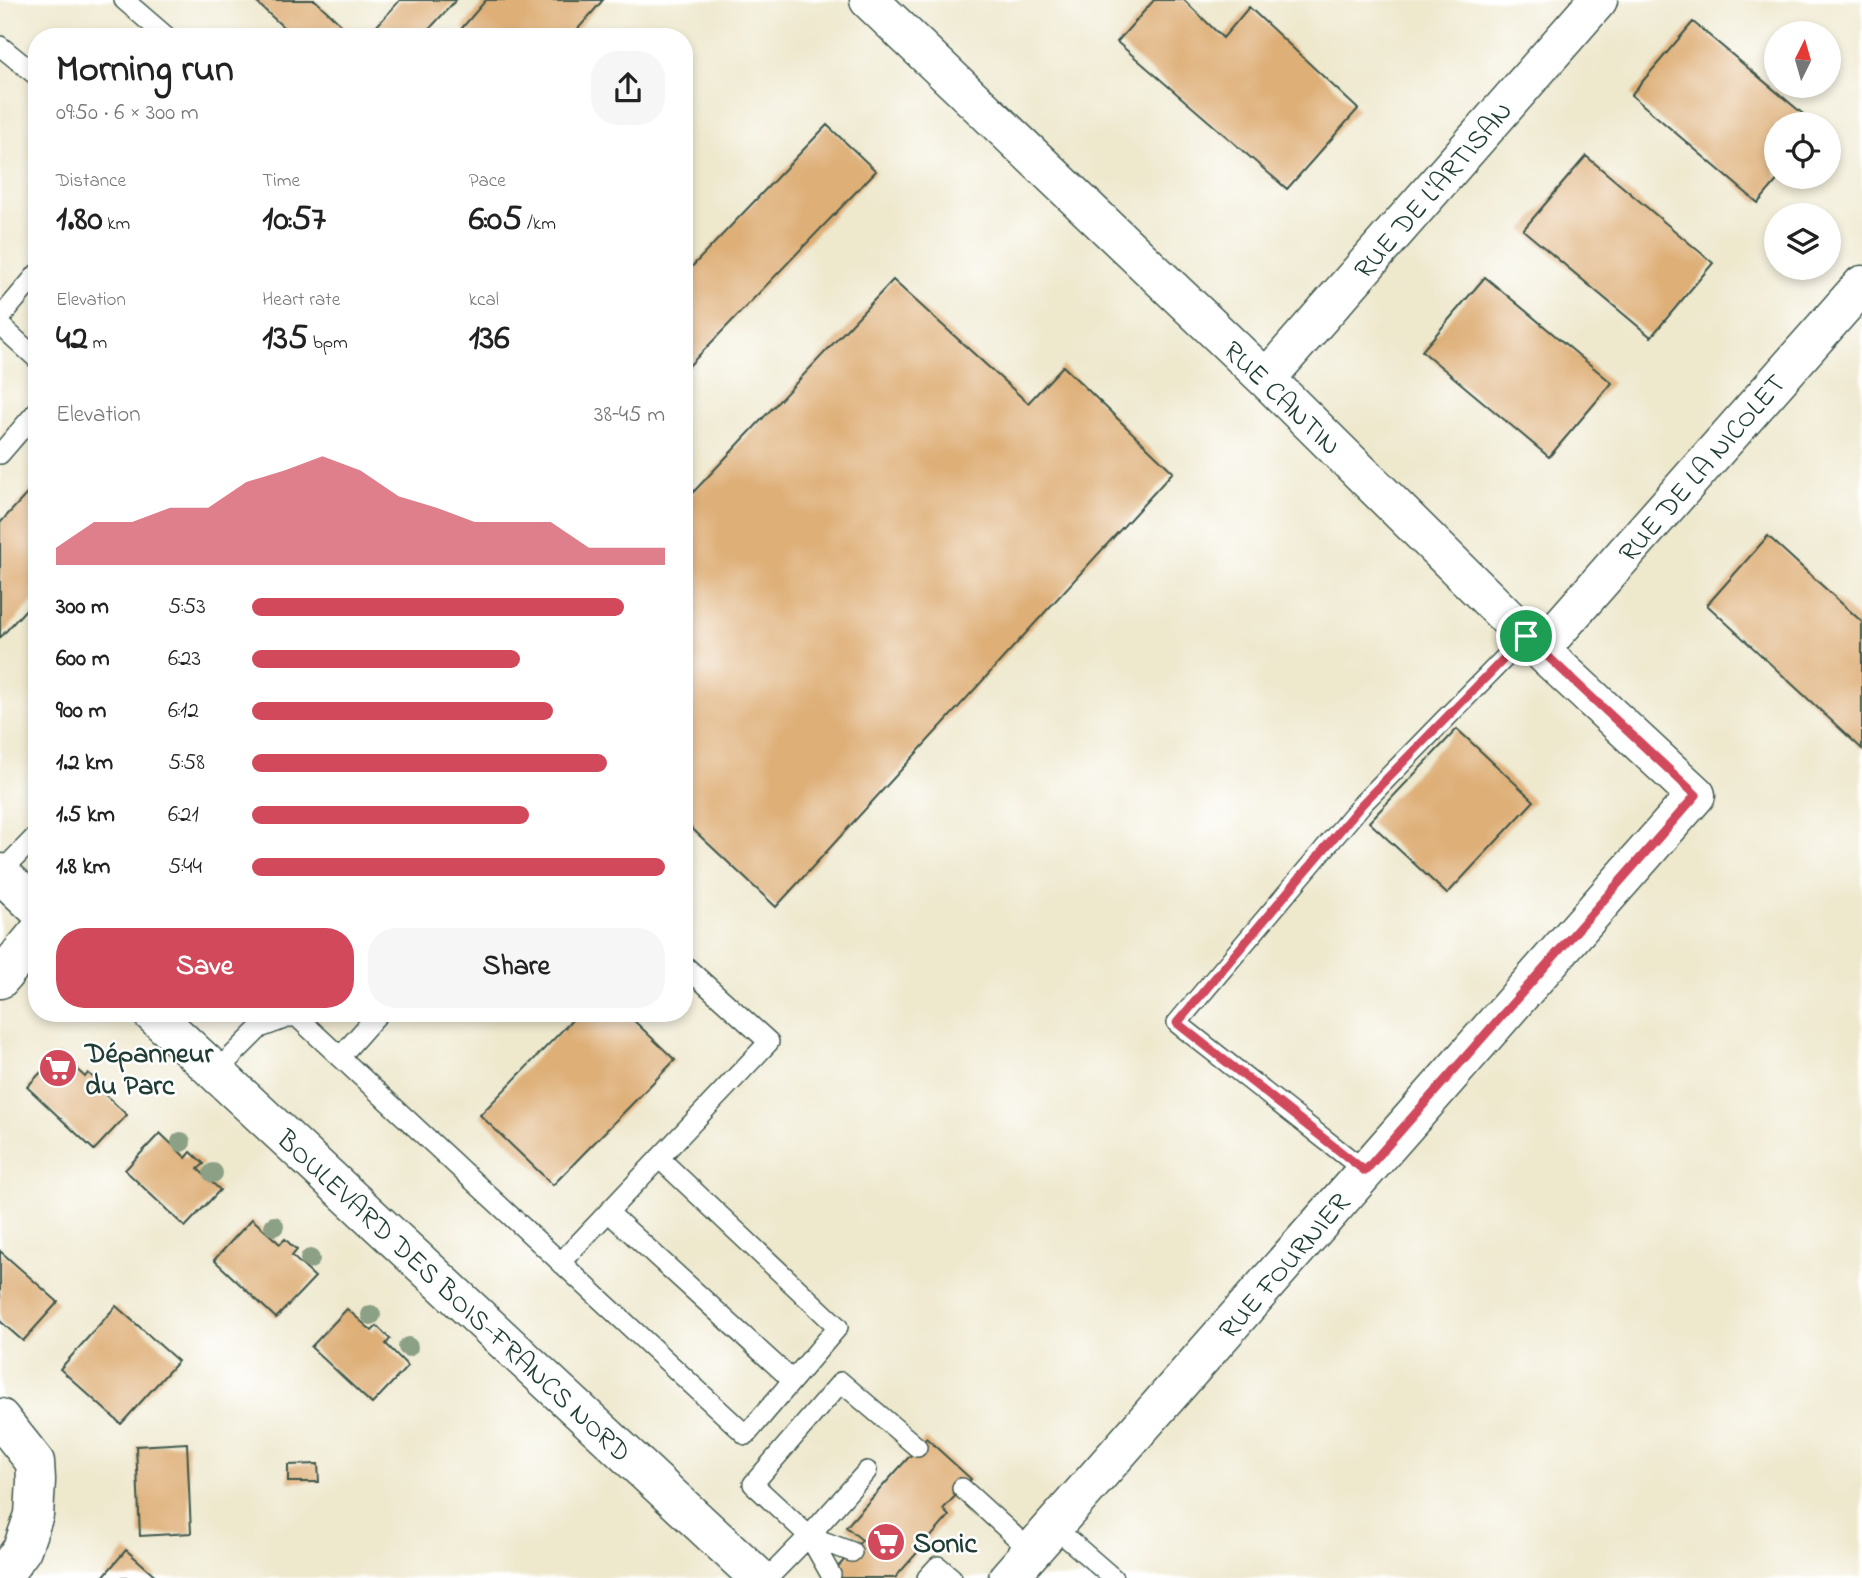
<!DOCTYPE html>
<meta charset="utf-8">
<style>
:root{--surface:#fff;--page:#f6f6f6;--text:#222;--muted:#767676;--accent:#d1495b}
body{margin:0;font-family:"Indie Flower",sans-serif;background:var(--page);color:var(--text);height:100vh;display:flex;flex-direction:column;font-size:26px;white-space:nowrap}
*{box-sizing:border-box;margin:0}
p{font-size:23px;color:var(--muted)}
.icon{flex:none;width:38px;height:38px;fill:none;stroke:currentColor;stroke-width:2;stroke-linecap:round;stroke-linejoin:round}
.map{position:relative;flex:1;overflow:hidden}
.sheet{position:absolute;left:28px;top:28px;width:665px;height:994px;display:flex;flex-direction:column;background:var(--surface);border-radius:28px;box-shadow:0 4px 10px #0003}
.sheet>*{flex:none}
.needle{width:46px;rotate:5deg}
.controls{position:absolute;left:1764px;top:21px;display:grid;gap:14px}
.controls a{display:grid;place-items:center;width:77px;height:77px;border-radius:50%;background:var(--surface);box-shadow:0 4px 10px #0003;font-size:35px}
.pin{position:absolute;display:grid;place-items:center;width:60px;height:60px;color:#fff;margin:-30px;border:4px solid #fff;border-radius:50%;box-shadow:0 2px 7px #0007}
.round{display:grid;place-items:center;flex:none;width:74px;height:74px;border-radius:28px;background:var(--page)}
.overview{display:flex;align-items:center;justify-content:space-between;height:119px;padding:0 28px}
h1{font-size:38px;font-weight:700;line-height:52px}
.figures{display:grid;grid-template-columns:repeat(3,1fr);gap:10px;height:119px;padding:7px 28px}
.figures div{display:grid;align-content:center}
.figures b{font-size:35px;font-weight:700}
.figures small{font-size:19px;font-weight:400}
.figures p{font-size:19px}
.chart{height:196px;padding:14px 28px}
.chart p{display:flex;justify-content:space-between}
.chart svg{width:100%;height:126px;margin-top:7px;fill:var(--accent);opacity:.7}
.cta{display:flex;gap:14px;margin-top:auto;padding:14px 28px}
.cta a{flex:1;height:80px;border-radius:28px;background:var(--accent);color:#fff;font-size:28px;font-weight:700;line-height:80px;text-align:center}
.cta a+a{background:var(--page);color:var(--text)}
ul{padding:0 28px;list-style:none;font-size:23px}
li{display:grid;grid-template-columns:112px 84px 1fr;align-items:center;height:52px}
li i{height:18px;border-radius:9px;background:var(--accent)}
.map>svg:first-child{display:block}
</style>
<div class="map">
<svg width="1862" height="1578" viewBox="0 0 1862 1578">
<rect width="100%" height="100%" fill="#fff"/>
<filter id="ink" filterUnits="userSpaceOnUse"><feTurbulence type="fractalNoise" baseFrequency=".0143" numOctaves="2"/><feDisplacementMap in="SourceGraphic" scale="14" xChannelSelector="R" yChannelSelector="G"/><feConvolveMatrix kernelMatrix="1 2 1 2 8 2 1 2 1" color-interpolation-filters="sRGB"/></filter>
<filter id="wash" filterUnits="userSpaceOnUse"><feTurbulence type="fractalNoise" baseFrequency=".00686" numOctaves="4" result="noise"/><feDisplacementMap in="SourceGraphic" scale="28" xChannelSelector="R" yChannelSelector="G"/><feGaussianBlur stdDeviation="1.57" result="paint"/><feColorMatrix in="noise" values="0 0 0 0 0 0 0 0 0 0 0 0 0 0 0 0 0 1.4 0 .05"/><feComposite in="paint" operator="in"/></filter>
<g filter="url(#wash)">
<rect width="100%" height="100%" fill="#eee8cd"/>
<g id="blocks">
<path fill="#deaf77" d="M254,0H315L354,37H294Z
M400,0H456L422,37H367Z
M486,0H603L571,37H472L462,28Z
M1154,0H1184L1223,38L1249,7L1358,109L1287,189L1117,42Z
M1693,22L1815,124H1776V177H1780L1758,203L1631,95Z
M827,125L876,171L684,371V275Z
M1586,156L1713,263L1651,337L1523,230Z
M1485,277L1612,383L1549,457L1422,351Z
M893,280L1028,403L1063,366L1173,472L776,907L684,821V502Z
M37,483V597L0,638V523Z
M1768,536L1862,622V749L1707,605Z
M1457,729L1534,801L1447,894L1369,822Z
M579,1013H626L675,1060L553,1185L480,1115Z
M59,1053L85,1077L88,1073L103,1086L100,1090L127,1115L94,1150L27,1087Z
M160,1133L186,1158L191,1152L204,1164L198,1169L220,1190L185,1227L125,1170Z
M252,1219L280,1244L285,1239L291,1245L297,1250L292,1256L315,1277L276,1318L214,1260Z
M0,1251L58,1302L23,1341L0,1321Z
M116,1306L178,1361L121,1424L60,1369Z
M347,1309L372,1331L377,1326L390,1339L386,1344L408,1366L372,1404L311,1347Z
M926,1438L971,1479L943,1509L949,1516L895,1578H828L862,1540L846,1527Z
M187,1443L191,1533L140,1536L136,1446Z
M318,1464L319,1482H288V1465Z
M126,1550L158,1578H102Z"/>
</g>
</g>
<g filter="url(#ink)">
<use href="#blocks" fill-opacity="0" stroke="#3e574b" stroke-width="2"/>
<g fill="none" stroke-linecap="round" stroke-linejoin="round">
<defs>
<path id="lane" d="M124,0L167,37
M0,46L37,76
M0,318L37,274
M0,325L37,359
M0,454L37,411
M0,873L37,835
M260,1028L295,1015L746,1435L838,1327L659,1158
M340,1057L379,1013
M216,1072L260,1028L262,1018
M1365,1171L1177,1023L1363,803L1526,636
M608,1212L792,1380
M560,1263L769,1042L684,965
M962,1488L1031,1551
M1053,1526L1113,1578
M809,1536L867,1471
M831,1575L809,1536L753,1484L841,1382L917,1447
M768,1578L809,1536L852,1552
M927,1578L938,1566L952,1578"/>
<path id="street" d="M869,0L1266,379L1540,650L1696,795L1008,1578
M1266,379L1598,0
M1540,650L1862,285
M0,979L37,934
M0,1418L35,1462L36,1480L34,1515L22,1549L1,1578"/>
<path id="secondary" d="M0,873L37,908
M152,1013L759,1578"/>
</defs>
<use href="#lane" stroke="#3e574b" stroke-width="22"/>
<use href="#street" stroke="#3e574b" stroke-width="41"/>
<use href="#secondary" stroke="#3e574b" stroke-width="41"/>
<use href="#lane" stroke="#fff" stroke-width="19"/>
<use href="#street" stroke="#fff" stroke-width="38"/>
<use href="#secondary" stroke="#fff" stroke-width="38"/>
</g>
<g fill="#8ca086">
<circle cx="181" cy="1142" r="10"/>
<circle cx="213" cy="1173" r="10"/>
<circle cx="274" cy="1226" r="10"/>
<circle cx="310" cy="1259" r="10"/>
<circle cx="371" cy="1315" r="10"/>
<circle cx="408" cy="1347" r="10"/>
</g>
</g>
<g fill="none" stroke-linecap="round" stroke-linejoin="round" filter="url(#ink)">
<defs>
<path id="route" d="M1526,636L1696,795L1365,1171L1177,1023L1363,803Z"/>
</defs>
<use href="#route" stroke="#fff" stroke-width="14"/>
<use href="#route" stroke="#d1495b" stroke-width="9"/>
</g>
<defs>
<symbol id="supermarket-disc" viewBox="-11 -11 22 22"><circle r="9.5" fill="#d1495b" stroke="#fff"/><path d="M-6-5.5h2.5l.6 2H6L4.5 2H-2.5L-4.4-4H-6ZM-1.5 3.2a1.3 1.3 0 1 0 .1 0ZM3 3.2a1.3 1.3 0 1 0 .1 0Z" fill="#fff"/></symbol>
</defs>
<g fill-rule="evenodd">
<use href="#supermarket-disc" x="36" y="1046" width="44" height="44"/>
<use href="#supermarket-disc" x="864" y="1520" width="44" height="44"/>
</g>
<g text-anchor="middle" stroke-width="5" stroke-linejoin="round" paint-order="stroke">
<g font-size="28" fill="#1f3d34" stroke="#fff">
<text transform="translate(1432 189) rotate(-49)" y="10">RUE DE L'ARTISAN</text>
<text transform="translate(1283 397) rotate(44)" y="10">RUE CANTIN</text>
<text transform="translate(1701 467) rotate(-49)" y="10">RUE DE LA NICOLET</text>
<text transform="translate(1283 1265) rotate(-49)" y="10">RUE FOURNIER</text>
<text transform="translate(455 1295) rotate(43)" y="10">BOULEVARD DES BOIS-FRANCS NORD</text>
</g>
<g font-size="28" font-weight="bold" fill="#1f3d34" stroke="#fff" text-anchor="start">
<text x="85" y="1062">Dépanneur<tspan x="85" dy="32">du Parc</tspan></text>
<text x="913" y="1552">Sonic</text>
</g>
</g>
</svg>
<div class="controls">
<a><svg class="needle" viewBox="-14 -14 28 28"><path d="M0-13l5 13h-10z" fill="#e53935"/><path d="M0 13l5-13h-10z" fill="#767676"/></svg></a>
<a><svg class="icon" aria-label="locate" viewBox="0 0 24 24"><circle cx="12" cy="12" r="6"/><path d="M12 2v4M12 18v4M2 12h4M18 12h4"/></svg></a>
<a><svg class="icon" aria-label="layers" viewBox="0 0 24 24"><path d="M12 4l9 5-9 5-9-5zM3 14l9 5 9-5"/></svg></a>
</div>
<div class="pin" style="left:1526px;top:636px;background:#1e9e55"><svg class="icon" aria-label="arrive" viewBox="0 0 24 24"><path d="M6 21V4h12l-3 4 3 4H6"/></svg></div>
<section class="sheet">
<div class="overview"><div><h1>Morning run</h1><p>09:50 · 6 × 300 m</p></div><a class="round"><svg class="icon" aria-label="share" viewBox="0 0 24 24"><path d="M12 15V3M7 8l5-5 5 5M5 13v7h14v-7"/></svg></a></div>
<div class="figures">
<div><p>Distance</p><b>1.80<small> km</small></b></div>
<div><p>Time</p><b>10:57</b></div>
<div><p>Pace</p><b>6:05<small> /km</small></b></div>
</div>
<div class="figures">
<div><p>Elevation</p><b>42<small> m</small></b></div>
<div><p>Heart rate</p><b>135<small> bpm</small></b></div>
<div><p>kcal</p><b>136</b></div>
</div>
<div class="chart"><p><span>Elevation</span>38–45 m</p>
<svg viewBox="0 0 160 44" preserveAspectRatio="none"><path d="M0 44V38L10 29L20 29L30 24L40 24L50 15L60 11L70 6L80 11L90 20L100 24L110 29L120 29L130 29L140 38L150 38L160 38V44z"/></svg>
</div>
<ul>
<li><b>300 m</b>5:53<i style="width:90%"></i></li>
<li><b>600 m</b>6:23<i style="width:65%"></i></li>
<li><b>900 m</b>6:12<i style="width:73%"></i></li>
<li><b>1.2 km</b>5:58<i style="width:86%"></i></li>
<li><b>1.5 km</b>6:21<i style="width:67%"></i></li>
<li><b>1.8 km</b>5:44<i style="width:100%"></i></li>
</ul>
<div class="cta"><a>Save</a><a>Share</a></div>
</section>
</div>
